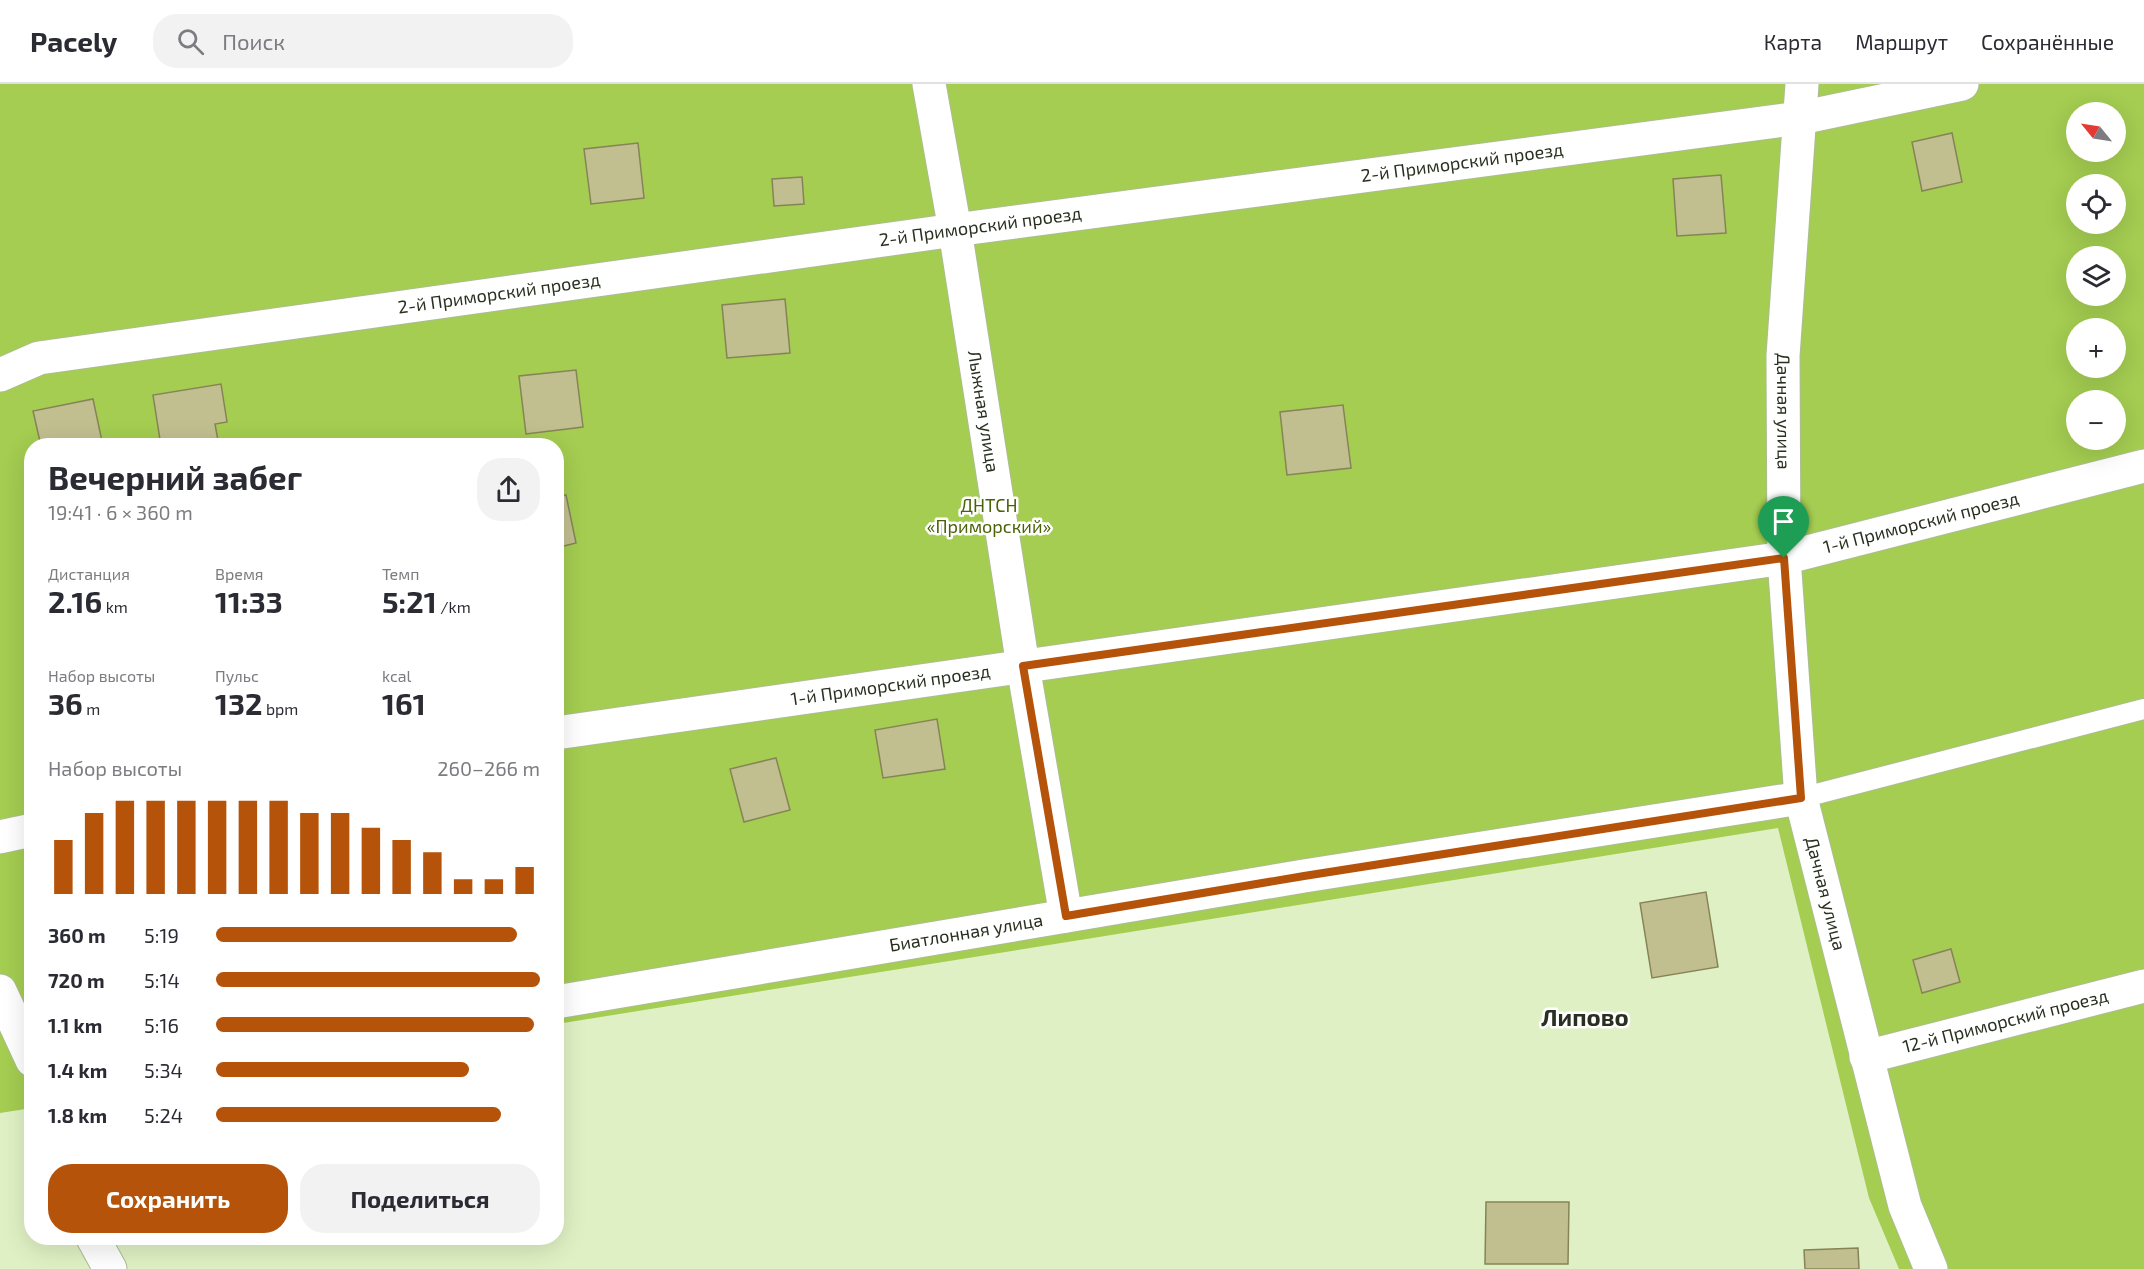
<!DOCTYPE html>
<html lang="ru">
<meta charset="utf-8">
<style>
:root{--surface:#fff;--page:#f2f2f3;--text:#2b2b33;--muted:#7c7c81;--line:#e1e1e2;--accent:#b45309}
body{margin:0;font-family:"Exo 2",sans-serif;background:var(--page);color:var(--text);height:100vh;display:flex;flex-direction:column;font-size:22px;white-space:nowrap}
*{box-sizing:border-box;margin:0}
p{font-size:20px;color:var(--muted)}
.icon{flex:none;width:33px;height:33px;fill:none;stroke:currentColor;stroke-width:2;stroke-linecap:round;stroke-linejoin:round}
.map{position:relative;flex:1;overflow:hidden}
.side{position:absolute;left:24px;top:354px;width:540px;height:807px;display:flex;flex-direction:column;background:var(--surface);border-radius:24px;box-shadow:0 6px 24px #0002}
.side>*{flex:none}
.needle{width:39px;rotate:300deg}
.controls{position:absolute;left:2066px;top:18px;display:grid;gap:12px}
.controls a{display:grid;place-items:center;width:60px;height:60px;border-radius:50%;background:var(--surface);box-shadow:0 6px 24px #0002;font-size:30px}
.pin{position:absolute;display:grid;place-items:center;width:51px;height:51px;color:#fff;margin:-62px -26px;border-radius:50% 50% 50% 0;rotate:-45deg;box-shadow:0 0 6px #0007}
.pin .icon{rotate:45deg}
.round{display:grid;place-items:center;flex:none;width:63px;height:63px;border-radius:24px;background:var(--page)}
.headline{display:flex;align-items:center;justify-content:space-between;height:102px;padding:0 24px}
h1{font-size:33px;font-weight:700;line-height:45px}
.stats{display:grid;grid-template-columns:repeat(3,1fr);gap:9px;height:102px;padding:6px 24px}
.stats div{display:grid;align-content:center}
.stats b{font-size:30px;font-weight:700}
.stats small{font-size:16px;font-weight:400}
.stats p{font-size:16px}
.chart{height:168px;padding:12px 24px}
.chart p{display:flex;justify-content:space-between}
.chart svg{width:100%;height:108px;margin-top:6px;stroke:var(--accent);stroke-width:6}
.cta{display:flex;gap:12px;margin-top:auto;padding:12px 24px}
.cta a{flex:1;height:69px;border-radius:24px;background:var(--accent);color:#fff;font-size:24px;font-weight:700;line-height:69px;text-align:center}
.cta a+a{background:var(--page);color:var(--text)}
ul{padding:0 24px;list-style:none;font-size:20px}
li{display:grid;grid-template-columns:96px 72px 1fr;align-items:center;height:45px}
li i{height:15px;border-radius:8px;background:var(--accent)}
header{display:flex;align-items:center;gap:36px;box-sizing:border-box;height:84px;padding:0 30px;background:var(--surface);border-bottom:2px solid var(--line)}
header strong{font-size:28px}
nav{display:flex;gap:33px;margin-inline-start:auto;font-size:21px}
.search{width:420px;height:54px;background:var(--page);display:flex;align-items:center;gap:15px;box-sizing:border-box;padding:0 21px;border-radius:24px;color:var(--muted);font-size:22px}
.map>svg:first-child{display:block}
</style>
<header>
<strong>Pacely</strong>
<div class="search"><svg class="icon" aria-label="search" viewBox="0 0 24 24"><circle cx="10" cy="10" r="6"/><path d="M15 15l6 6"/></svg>Поиск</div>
<nav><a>Карта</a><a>Маршрут</a><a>Сохранённые</a></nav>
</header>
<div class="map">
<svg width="2144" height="1185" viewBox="0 0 2144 1185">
<rect width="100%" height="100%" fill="#dff1c4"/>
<path fill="#a4cd51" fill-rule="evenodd" d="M0,0H2144V1185H1899L1869,1114L1778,744L557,940L556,362H32V1024L0,1029ZM2076,28H2115V68H2076ZM2076,100H2115V140H2076ZM2076,172H2115V212H2076ZM2076,244H2115V284H2076ZM2076,316H2115V356H2076Z"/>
<path fill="#c1be8f" stroke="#868457" stroke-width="1.5" d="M1952,49L1962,98L1922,107L1912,58Z
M638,59L644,114L591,120L584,65Z
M1721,91L1726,149L1677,152L1673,95Z
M802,93L804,120L774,122L772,95Z
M785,215L790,269L727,274L722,221Z
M576,286L583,343L526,350L519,292Z
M221,300L227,338L215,340L219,362H161L153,311Z
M93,315L103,362H41L33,327Z
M1343,321L1351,384L1287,391L1280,328Z
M566,411L576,459L556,464V413Z
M937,635L945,685L883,694L875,646Z
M776,674L790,726L744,738L730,685Z
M1706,808L1718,883L1652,894L1640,819Z
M1951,865L1960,898L1922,909L1913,876Z
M1486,1118H1569L1568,1180H1485Z
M1858,1164L1859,1185H1805L1804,1166Z"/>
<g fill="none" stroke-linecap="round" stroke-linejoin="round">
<defs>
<path id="service" d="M1801,714L2144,625"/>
<g id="minor">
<path id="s1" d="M929,0L955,146L1023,582L1066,832"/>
<path id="s2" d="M1802,0L1783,272L1784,474L1801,714L1905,1122L1931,1185"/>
<path id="s3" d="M0,291L39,274L955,146L1800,34L1962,0"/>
<path id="s4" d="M556,649L1784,474L2144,382"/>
<path d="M0,753L32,746"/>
<path d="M0,907L32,976"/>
<path id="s5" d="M556,918L1304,792L1801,714"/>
<path id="s6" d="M1866,973L2144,902"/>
<path d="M93,1154L110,1185"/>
</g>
</defs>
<use href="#service" stroke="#acbd91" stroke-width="22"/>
<use href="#minor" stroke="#acbd91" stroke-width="35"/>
<use href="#service" stroke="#fff" stroke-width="20"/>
<use href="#minor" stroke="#fff" stroke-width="33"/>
</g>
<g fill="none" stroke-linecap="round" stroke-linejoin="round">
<defs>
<path id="route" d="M1784,474L1801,714L1304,792L1066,832L1023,582Z"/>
</defs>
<use href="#route" stroke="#fff" stroke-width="12"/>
<use href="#route" stroke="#b45309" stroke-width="8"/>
</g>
<g text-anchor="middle" stroke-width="5" stroke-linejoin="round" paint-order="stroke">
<g font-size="18" fill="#29301f" stroke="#fff">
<text dy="6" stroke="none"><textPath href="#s3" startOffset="1479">2-й Приморский проезд</textPath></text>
<text dy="6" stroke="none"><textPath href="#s3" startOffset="993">2-й Приморский проезд</textPath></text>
<text dy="6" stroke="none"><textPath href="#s3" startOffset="507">2-й Приморский проезд</textPath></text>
<text dy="6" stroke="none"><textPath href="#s1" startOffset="332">Лыжная улица</textPath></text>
<text dy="6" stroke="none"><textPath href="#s2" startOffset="328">Дачная улица</textPath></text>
<text dy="6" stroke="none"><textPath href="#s4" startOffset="1382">1-й Приморский проезд</textPath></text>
<text dy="6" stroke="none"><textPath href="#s4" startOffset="338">1-й Приморский проезд</textPath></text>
<text dy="6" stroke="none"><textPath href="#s2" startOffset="814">Дачная улица</textPath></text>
<text dy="6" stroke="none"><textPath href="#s5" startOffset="416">Биатлонная улица</textPath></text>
<text dy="6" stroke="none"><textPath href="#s6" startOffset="144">12-й Приморский проезд</textPath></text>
</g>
<g font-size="18" fill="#496205" stroke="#fff">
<text x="989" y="428">ДНТСН<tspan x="989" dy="21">«Приморский»</tspan></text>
</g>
<g font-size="24" font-weight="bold" fill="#29301f" stroke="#fff">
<text x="1585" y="942">Липово</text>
</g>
</g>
</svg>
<div class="controls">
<a><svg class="needle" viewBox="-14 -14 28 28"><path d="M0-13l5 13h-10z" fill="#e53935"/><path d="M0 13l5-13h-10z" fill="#7c7c81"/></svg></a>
<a><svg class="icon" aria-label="locate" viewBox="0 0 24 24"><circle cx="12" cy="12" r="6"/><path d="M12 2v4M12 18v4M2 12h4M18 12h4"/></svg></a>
<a><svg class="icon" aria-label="layers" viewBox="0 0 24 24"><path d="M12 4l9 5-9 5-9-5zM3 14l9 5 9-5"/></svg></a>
<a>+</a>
<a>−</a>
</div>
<div class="pin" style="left:1784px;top:474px;background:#1e9e55"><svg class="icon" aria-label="arrive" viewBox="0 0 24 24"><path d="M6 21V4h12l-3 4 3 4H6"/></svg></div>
<section class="side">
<div class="headline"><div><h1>Вечерний забег</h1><p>19:41 · 6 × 360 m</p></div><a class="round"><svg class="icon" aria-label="share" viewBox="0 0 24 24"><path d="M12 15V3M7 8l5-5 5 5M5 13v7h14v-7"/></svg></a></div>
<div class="stats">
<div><p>Дистанция</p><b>2.16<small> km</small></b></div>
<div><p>Время</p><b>11:33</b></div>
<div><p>Темп</p><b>5:21<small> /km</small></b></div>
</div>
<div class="stats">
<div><p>Набор высоты</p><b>36<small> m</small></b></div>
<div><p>Пульс</p><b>132<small> bpm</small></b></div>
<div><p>kcal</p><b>161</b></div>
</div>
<div class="chart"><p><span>Набор высоты</span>260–266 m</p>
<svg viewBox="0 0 160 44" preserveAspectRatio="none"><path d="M5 44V22M15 44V11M25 44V6M35 44V6M45 44V6M55 44V6M65 44V6M75 44V6M85 44V11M95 44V11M105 44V17M115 44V22M125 44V27M135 44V38M145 44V38M155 44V33"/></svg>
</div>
<ul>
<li><b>360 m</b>5:19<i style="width:93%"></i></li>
<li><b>720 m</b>5:14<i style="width:100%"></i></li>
<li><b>1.1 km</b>5:16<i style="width:98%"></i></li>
<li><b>1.4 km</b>5:34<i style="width:78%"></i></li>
<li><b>1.8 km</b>5:24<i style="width:88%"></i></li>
</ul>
<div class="cta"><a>Сохранить</a><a>Поделиться</a></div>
</section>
</div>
